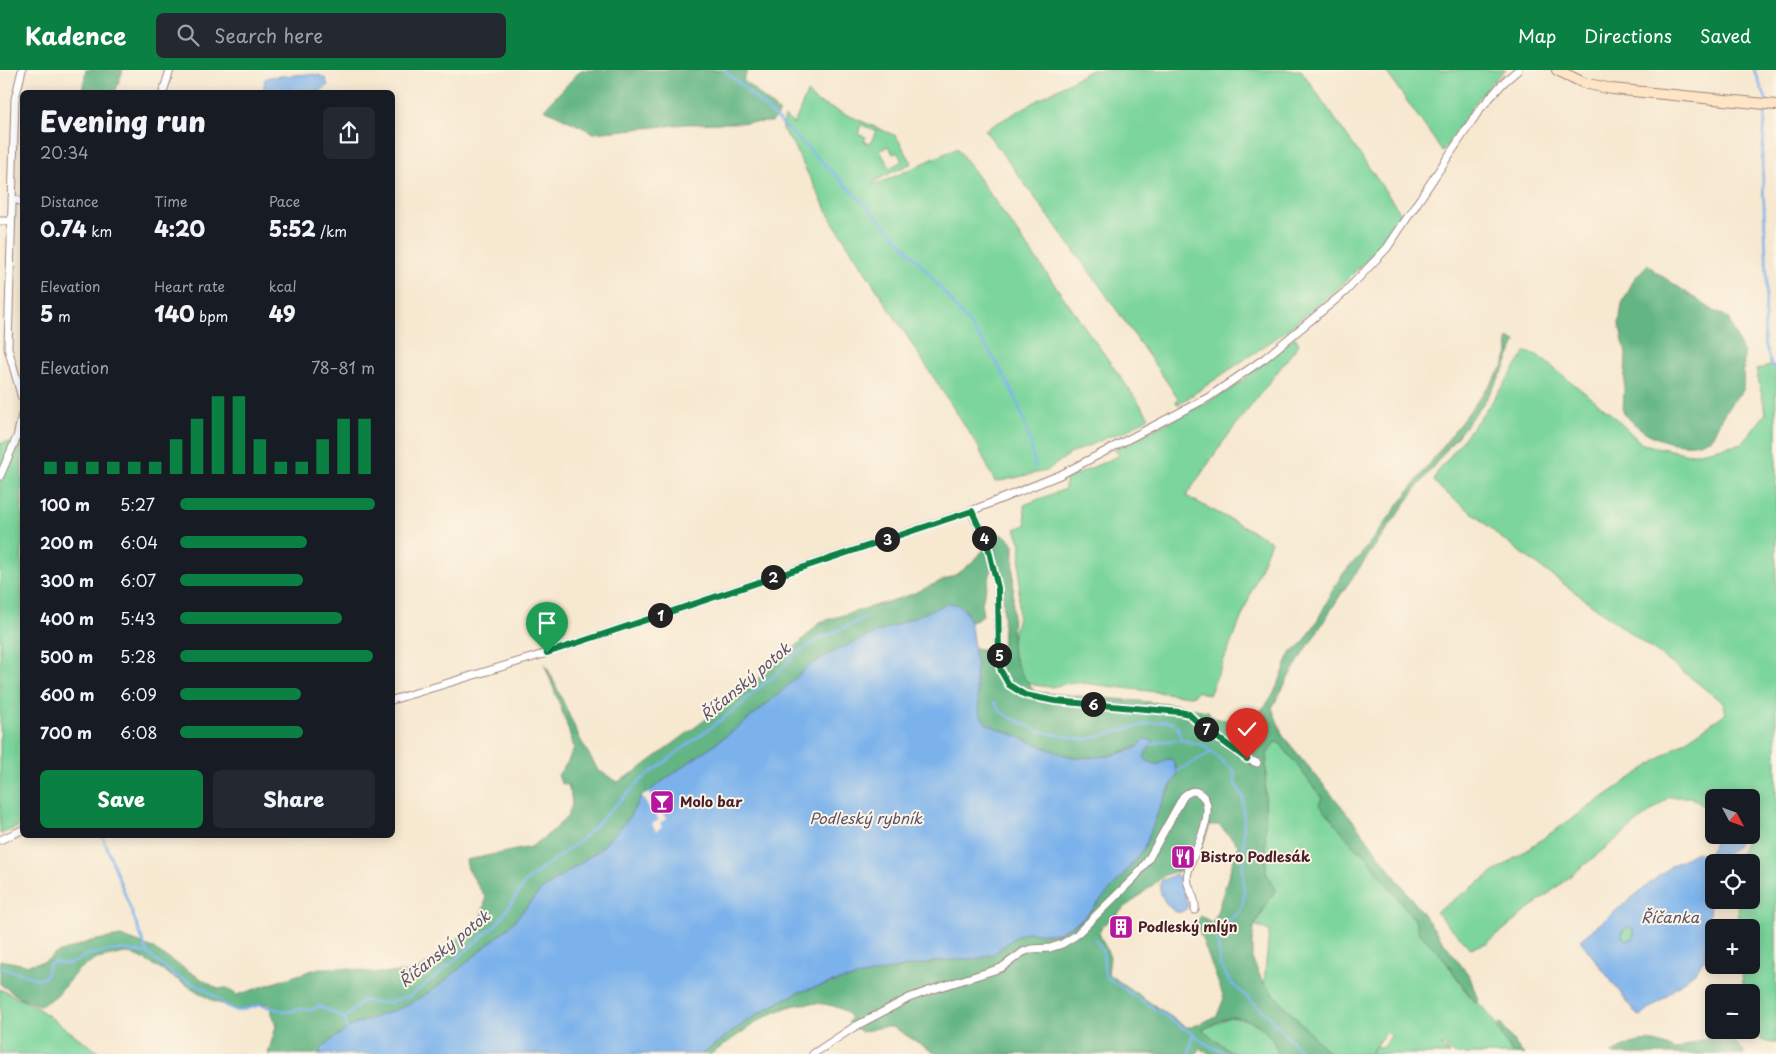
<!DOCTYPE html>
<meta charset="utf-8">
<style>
:root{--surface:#171b24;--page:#242831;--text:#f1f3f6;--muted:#9ea1a6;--accent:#0b8043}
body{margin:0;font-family:"Playpen Sans",sans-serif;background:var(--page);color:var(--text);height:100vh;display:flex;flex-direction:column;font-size:19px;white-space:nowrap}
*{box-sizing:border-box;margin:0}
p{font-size:16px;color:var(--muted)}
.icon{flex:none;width:28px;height:28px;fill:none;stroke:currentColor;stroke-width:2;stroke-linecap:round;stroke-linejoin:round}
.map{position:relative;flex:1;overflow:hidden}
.drawer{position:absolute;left:20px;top:20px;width:375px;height:748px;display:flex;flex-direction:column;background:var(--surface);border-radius:8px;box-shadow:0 2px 12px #0003}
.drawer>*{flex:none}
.needle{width:32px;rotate:131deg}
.controls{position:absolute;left:1705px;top:719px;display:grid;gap:10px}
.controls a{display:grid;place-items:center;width:55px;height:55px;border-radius:8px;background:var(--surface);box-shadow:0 2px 12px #0003;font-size:25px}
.pin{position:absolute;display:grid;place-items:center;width:42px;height:42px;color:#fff;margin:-51px -21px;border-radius:50% 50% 50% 0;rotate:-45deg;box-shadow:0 0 5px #0007}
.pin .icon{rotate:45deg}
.km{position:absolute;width:25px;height:25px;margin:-12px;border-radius:50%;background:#222;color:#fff;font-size:14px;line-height:25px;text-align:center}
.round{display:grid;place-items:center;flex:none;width:52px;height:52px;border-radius:8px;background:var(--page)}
.head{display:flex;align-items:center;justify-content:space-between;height:85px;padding:0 20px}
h1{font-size:28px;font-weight:800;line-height:38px}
.figures{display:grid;grid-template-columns:repeat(3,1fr);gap:8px;height:85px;padding:5px 20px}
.figures div{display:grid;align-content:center}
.figures b{font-size:21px;font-weight:800}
.figures small{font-size:14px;font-weight:400}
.figures p{font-size:14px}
.chart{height:140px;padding:10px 20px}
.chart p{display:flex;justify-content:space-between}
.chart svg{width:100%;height:90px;margin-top:5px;stroke:var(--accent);stroke-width:6}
.cta{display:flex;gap:10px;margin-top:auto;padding:10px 20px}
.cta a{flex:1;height:58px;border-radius:8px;background:var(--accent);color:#fff;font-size:20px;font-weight:800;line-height:58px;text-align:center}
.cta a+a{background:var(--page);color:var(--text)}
ul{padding:0 20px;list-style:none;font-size:16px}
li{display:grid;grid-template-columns:80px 60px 1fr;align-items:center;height:38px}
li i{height:12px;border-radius:6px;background:var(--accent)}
header{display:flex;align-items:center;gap:30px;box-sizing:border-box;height:70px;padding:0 25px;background:var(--accent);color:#fff}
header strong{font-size:24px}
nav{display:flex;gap:28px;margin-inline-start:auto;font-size:18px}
.search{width:350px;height:45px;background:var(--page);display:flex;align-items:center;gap:12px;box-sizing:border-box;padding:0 18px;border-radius:8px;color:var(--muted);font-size:19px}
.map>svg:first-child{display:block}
</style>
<header>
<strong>Kadence</strong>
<div class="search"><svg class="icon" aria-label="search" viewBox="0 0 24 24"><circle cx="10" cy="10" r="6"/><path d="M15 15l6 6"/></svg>Search here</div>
<nav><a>Map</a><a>Directions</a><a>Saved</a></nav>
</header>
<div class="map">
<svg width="1776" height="984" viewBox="0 0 1776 984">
<rect width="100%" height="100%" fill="#fcf5e5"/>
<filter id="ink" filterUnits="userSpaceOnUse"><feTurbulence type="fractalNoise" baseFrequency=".02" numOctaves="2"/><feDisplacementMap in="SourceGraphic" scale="10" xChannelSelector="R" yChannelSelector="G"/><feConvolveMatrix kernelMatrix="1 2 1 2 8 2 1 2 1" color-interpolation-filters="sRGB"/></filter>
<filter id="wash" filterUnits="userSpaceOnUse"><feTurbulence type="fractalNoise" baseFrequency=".0096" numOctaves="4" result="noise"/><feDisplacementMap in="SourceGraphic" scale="20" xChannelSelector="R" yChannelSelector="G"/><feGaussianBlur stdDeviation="1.12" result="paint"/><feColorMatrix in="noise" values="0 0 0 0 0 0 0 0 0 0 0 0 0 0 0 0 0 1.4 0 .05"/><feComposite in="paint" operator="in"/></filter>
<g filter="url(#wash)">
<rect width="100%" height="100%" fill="#f7e8d0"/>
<path fill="#7bd59c" stroke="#627a64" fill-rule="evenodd" d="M1091,0H1301L1402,145L1380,177L1339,218L1282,264L1179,334L1176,333L1178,329L1176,325L1100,216L985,60Z
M1385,0H1506C1481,19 1459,56 1443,82Z
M807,23L817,32L896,66L912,93C900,99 879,107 871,115L889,109L957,78L1149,347L1124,362L1108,367L1070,384L1046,401L995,412L978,376L833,152L792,73L782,59L785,47L794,54ZM862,55L876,61L870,74L864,71L866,67L858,64L860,57ZM888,76L893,84L897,82L902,91L890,98L880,81Z
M1295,267L1299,274L1223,372L1186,426L1271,471L1238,556L1209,625L1196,621L1194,625L1190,626L1074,612L1051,617L1034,615L1025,611L1017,597L1011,573L1018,547L1021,474L1015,459L1026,455L1024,435L1065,419V410L1120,385L1114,380L1232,319Z
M1526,282L1537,285L1608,341L1642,374L1689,384L1743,373L1766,343L1756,299L1776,295V973C1767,974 1754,967 1748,961L1751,960C1751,954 1756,946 1757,938L1751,936V922H1744L1741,895H1751V858L1739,857L1738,830H1751V792H1737L1748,765H1751V728H1714V739H1709L1690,727H1669L1487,873L1470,878L1436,842L1726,643L1723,633L1690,607L1500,467L1479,448L1441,419L1434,411L1437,403L1489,336Z
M6,372L22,373V755L0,764V374Z
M1275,672L1280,673L1322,728L1357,780L1364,783L1386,812L1391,820L1416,851L1419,863L1441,885L1473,931C1491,938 1502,969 1513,984H1453L1442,974L1441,976L1450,984H1370L1376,976L1382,978L1391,966L1386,962L1369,984H1330L1264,914L1269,861L1255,855L1276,819L1266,803L1265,721L1267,684Z
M1628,856L1633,859L1634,865L1632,869L1627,870L1622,867L1623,861Z
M0,919L36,937L101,984H0Z
M1230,947C1254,950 1272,959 1278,984H1234L1202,960Z"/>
<path fill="#64b684" stroke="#576a58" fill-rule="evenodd" d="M86,0H123L115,22H82Z
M581,0H748L743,10L780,43L772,52L686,54L594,63L544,39Z
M1648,194L1656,202L1717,243L1719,242L1728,248L1744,284L1743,321C1728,335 1720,349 1712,368C1706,370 1699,374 1693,374C1666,376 1638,363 1623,341L1626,284L1619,254L1622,234L1634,209Z
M1507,269H1510L1516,272L1504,300L1485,331L1415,420L1343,521L1291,603L1272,638L1283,666L1352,749L1470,907L1479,934L1474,931L1441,885L1419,863L1416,851L1391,820L1386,812L1364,783L1357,780L1319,734L1322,728L1280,673L1275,672L1267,684L1265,721L1266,803L1276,819L1255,853L1252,872V889L1264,914L1330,984H1278C1273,963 1254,947 1232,947C1223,947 1210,956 1202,960L1234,984H1211L1199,979L1196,984H936L893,957H882L862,962L848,953L851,948C845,940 838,937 829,935C783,925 747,960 711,984H702L748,950L775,934L799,922L834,912L903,897L940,891L981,888L993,884L1017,866L1026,862L1048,864L1058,863L1082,850L1144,778L1162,732L1170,719L1177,701L1174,693L1171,689H1166L1158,695L1146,691L1144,686L1153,671L1109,686L1078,688L1061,684L987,654L980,644L975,603L977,594L974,585V578L987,580L991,591L1002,587C1002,563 1006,532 1001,509C999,501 988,468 999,465C1005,463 1011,471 1014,475L1012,581C1017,597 1024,609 1035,622L1149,632L1208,641C1213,650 1219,649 1228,650C1230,650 1233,651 1235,651C1267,653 1282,606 1290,583C1307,578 1327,530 1336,514C1342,505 1350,494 1359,487L1503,297L1508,283ZM1210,755H1219L1238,775L1215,849L1211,852L1201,846L1196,853L1224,928L1217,946L1192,957H1186L1108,904L1110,887L1099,863L1103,855L1165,805L1173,802L1185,801L1199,784Z
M985,478C987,483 992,491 991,497C991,513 978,529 983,545L977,549L969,551L966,540L852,573L829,584L807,597L779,624L744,653L642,726L626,752L599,780L541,820L509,857L459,899L436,918L406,936L351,956L321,978L320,984H268L276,956L269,934H260L238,940L213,931L140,887L125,883L97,889L79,899L56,926L40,936L22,929L0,914V890L26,895L46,891L55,884L91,871L121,866L153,878L156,881L218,919L226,918L237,925L319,898H342L376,903L412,902L424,896L454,872L481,847L486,829L468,799L466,790L531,777L550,763L567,747L572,735L571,725L568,715L561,713L558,705L567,693L574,678L565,649L544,593L551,605L580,669L598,700L618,712L638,700L737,626L793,579L820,552L910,525L959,503L974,491Z
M1500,953L1523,984H1524H1513L1497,958Z
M1711,966L1734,971L1744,981V984H1611C1636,969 1650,967 1675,980Z"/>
<path fill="#7cb2eb" stroke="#63688b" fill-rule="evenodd" d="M309,4L319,5L326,9L328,16L321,20V22H263L265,9L269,7Z
M949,533C972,534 971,560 974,578V585L977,594L975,603L980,644L987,654L1061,684L1078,688L1109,686L1137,678L1145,669L1153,671L1144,686L1147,691L1158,695L1166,689H1171L1174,693L1177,705L1162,732L1144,778L1121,808L1082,850L1058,863L1048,864L1026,862L1017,866L993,884L981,888L940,891L903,897L834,912L799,922L775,934L748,950L702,984H320L321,978L351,956L406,936L436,918L459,899L509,857L541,820L599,780L626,752L642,726L744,653L779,624L807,597L829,584L852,573Z
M1715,765H1741C1737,774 1731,789 1719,782L1709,788L1713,802L1705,889L1697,900L1643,945L1638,946L1580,870L1671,796L1696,782L1706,787C1712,781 1714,773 1715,765ZM1628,856L1633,859L1634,865L1632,869L1627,870L1622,867L1623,861Z
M1176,804L1181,809L1188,837C1186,839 1184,841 1181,842C1173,845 1163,830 1161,824C1159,819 1160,815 1161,811Z"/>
<path fill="#f7e8d0" d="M649,723L653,731L658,729L662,736L660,738L666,749L660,753L662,757L656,761L652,754L659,750L653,741L651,742L642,726Z"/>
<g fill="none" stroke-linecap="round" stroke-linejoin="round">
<path stroke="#7cb2eb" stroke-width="2.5" d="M724,0C757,29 789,60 821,91C871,139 920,189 962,245C977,265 993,284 1005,307C1020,334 1030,366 1035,397
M1754,0L1767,31
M1766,36L1762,90L1767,208L1764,271L1771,294L1776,301
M994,632L1002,643L1038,661L1084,670L1151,653L1165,651L1173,653L1178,658L1181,670L1203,675L1234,701L1235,714L1243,727L1244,781L1243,800L1244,824L1243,833L1239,843L1227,851L1221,859L1218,872L1220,895L1230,912L1267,945L1304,984
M1149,675L1164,671L1180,670
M1177,701L1212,682
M1751,740L1752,738
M102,765L148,884
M1095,869C1108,886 1101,889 1106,907L1193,964L1206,974L1228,984
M0,897L38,909L45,907L49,895L53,892L69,894L79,890L86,885L123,879L148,884L174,905L207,920L226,936L238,941L260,935L288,942L300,939L312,940L319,936L345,948L364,930L375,933L390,932L410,926L434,908L498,853L526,811L583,768L642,709L742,634L747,628L780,601L793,586L819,569L867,547
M345,948L347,962
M1189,984L1193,964"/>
</g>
</g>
<g filter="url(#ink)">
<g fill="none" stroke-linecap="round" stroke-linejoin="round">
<defs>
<path id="street" d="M22,0L15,29L8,278L22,328
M163,22L170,0
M12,128L22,132
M0,151H11
M0,406L17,367L22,345
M971,441L988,477L998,518L999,593L1001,601L1009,615L1025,625L1055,631L1180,641C1189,644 1193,649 1200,655C1217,668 1236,685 1257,693
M392,630L547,583L971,441L1060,405L1209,327L1265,288L1345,222L1387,178L1480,39L1504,12L1518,0
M0,770L22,760
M813,984L854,957L909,928L931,920L1001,898L1023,882L1031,879L1050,878L1062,874L1075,866L1136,806L1148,790L1183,727C1187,723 1192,720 1197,722C1223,733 1191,786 1188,802C1184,818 1197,824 1195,840"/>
<path id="secondary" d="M1557,0L1584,13L1612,19L1776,35"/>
</defs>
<use href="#street" stroke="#a0847e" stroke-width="9"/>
<use href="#secondary" stroke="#a0847e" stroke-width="12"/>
<use href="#street" stroke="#fff" stroke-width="7"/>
<use href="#secondary" stroke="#fee5c5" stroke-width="10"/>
</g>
</g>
<g fill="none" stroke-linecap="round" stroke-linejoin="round" filter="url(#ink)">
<defs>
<path id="route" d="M547,583L972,441L988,477L998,518L999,593L1001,601L1009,615L1025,625L1055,631L1180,642L1189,644L1199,654L1247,689"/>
</defs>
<use href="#route" stroke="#fff" stroke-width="10"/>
<use href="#route" stroke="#0b8043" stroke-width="6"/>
</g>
<defs>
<symbol id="bar-square" viewBox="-11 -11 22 22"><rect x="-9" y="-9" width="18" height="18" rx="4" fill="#b5179e" stroke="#fcf5e5"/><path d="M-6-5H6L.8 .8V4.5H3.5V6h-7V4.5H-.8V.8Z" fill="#fff"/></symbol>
<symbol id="restaurant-square" viewBox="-11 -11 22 22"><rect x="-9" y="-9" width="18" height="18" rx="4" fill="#b5179e" stroke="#fcf5e5"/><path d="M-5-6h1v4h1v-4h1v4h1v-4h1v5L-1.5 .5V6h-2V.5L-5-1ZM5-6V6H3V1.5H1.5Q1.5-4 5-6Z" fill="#fff"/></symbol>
<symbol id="building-square" viewBox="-11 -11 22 22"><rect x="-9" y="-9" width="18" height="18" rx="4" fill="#b5179e" stroke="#fcf5e5"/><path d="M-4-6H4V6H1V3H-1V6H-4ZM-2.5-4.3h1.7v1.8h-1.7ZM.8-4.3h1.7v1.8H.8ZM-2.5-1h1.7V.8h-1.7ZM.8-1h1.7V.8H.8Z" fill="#fff"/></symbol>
</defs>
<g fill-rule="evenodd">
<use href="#bar-square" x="648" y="718" width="28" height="28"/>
<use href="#restaurant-square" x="1169" y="773" width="28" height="28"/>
<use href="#building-square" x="1107" y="843" width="28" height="28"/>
</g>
<g text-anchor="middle" stroke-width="4" stroke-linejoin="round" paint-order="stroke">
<g font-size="14" font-weight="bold" fill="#4a1f2b" stroke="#fcf5e5" text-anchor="start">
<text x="680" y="737">Molo bar</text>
<text x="1200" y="792">Bistro Podlesák</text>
<text x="1138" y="862">Podleský mlýn</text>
</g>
<g font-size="15" font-style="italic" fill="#5c526e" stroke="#fcf5e5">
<text transform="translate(746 612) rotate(-40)" y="5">Říčanský potok</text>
<text x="866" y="754">Podleský rybník</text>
<text x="1670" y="853">Říčanka</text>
<text transform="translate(445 879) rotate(-39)" y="5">Říčanský potok</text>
</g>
</g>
</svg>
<div class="controls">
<a><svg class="needle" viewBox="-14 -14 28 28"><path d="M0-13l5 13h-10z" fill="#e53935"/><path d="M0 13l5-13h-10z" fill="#9ea1a6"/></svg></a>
<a><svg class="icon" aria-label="locate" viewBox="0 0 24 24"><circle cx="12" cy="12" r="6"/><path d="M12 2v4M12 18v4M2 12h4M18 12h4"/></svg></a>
<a>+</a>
<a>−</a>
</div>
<div class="pin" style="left:547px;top:583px;background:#1e9e55"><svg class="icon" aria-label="arrive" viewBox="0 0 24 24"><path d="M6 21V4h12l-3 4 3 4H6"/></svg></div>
<div class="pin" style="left:1247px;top:689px;background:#d93025"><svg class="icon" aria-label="check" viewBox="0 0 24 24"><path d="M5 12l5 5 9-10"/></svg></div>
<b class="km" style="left:660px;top:545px">1</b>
<b class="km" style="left:773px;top:507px">2</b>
<b class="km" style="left:887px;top:469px">3</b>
<b class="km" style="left:984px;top:468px">4</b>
<b class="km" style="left:999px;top:585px">5</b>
<b class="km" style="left:1093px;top:634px">6</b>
<b class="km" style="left:1206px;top:659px">7</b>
<section class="drawer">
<div class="head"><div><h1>Evening run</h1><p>20:34</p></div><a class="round"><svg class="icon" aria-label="share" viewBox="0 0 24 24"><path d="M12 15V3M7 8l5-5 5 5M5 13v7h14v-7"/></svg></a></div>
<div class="figures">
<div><p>Distance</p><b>0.74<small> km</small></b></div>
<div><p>Time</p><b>4:20</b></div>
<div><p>Pace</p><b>5:52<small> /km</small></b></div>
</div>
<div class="figures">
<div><p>Elevation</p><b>5<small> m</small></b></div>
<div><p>Heart rate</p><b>140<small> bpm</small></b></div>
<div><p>kcal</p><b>49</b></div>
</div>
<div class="chart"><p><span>Elevation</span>78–81 m</p>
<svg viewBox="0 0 160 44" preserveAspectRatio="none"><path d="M5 44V38M15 44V38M25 44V38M35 44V38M45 44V38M55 44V38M65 44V27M75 44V17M85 44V6M95 44V6M105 44V27M115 44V38M125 44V38M135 44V27M145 44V17M155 44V17"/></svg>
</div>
<ul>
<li><b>100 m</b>5:27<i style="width:100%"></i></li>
<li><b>200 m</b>6:04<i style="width:65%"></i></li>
<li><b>300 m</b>6:07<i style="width:63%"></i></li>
<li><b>400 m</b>5:43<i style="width:83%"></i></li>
<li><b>500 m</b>5:28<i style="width:99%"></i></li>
<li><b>600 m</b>6:09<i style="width:62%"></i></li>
<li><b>700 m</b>6:08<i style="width:63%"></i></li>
</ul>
<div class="cta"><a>Save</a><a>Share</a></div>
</section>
</div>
